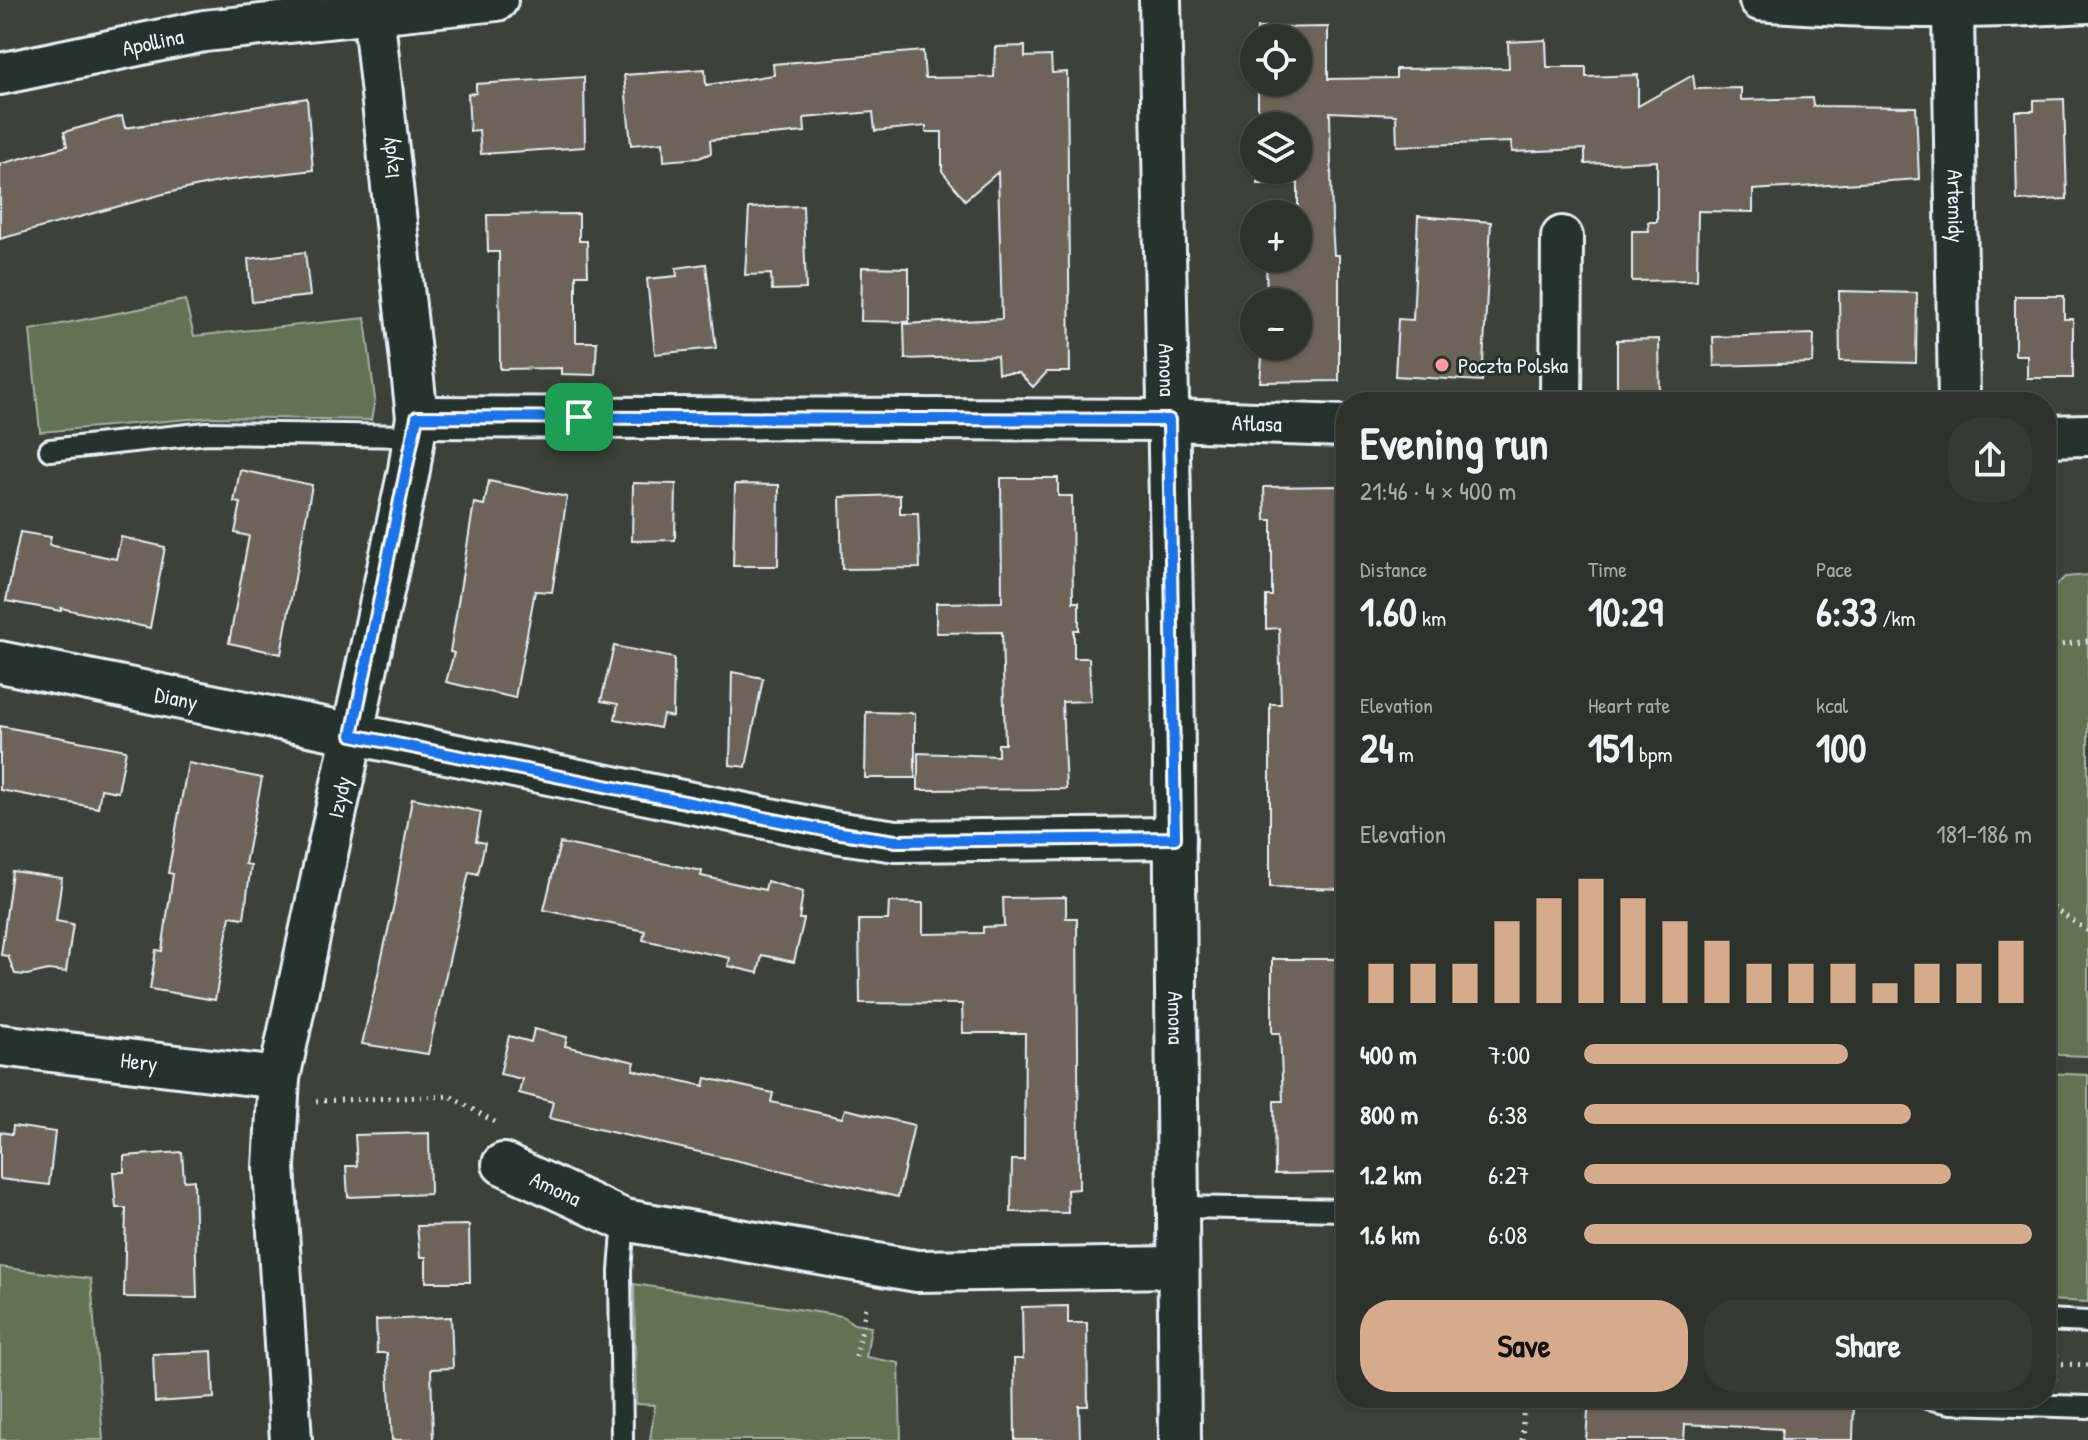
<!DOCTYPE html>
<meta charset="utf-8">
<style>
:root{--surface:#2d322c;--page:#353a34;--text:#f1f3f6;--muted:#a7aaa9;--line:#484d48;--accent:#d6ab8b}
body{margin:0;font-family:"Patrick Hand",sans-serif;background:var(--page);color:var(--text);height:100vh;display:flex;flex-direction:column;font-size:30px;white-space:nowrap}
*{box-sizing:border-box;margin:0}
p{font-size:26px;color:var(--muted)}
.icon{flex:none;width:44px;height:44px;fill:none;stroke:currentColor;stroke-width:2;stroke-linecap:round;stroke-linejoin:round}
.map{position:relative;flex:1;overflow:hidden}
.panel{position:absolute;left:1336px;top:392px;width:720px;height:1016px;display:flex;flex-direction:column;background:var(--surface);border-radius:32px;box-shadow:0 2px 6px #0004,0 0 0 2px var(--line)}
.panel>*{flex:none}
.tools{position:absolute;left:1240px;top:24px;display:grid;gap:16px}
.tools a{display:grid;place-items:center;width:72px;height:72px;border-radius:50%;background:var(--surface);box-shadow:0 2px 6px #0004,0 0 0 2px var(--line);font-size:40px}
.pin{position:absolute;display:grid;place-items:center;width:68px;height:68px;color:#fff;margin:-34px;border-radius:16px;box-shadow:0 4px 12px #0006}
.round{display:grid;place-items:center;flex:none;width:84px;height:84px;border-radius:32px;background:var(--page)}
.head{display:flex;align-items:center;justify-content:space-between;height:136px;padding:0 24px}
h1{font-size:44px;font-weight:700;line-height:60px}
.stats{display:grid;grid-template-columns:repeat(3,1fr);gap:12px;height:136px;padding:8px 24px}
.stats div{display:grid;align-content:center}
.stats b{font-size:40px;font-weight:700}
.stats small{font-size:22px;font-weight:400}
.stats p{font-size:22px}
.chart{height:224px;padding:16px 24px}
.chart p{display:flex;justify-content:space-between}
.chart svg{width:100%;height:144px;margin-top:8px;stroke:var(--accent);stroke-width:6}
.primary-button{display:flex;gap:16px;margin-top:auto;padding:16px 24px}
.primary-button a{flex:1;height:92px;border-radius:32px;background:var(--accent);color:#111;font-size:32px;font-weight:700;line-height:92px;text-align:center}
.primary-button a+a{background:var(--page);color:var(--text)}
ul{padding:0 24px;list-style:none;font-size:26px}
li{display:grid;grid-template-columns:128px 96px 1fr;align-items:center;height:60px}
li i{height:20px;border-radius:10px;background:var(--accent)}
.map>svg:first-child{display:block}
</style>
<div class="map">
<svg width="2088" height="1440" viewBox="0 0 2088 1440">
<rect width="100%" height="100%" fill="#3c423a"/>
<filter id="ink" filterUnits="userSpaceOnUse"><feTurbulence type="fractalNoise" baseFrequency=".0125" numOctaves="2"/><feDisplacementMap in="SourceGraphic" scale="16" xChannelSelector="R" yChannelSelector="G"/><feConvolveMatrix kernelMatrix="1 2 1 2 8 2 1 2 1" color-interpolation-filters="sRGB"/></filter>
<g filter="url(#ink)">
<path fill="#637253" stroke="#a6b2a6" stroke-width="2" d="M185,300L194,336L365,318L375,400L371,420L212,417L40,432L30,330Z
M2088,575V1056L2059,1055L2046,1047V595L2065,577Z
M2046,1073L2088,1075V1302L2046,1300Z
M0,1267L91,1279L103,1440H0Z
M634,1284L842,1316L854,1324L871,1327L866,1357L899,1363L901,1440H650L655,1405L636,1404Z"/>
<path fill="#6e6458" stroke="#e8f1f8" stroke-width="2" d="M1328,27V79L1396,78V69L1509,68L1508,42L1546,40L1547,67H1586V77L1638,75V106L1693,75L1695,89L1741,88V100L1812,98L1813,106L1916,107L1919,179L1753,190V212L1698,211L1697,280L1632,281V231H1649L1648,222H1657V161L1585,164V149L1512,152L1511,142L1397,146L1396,115L1330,112L1332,224L1334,255H1339V381L1260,382L1263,346H1298V302H1267L1266,258H1298V183L1258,184V170H1298V126H1258V82H1298V38H1257V28Z
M1025,46V57L1051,56L1052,73L1067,72L1070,372H1047L1033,387L1019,373H998L997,356L905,359L904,324L1002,319L998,172L965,200L942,171V132H926V126L875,131L873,112L804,118L805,132L710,140L711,153L699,158L664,161L663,142L631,145L624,75L705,69L706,85L774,75L773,64L923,51L925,78L994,77L995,47Z
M584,77L585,147L481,154L479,130L470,131L468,94L476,93V84Z
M307,98L313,170L223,181L167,193L0,239V164L67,146L64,132L122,116L125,128Z
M2064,99L2067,199L2017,201L2015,111H2034V100Z
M803,206L806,289L772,290L771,274L745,275L749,208Z
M579,214V241H587L588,275H576V342H597L595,375L561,374V368L500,369L499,252H488L487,215Z
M1418,216L1491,222L1482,381L1395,376L1398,319L1413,320Z
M305,252L310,296L252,302L248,259Z
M706,264L716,348L655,354L647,279L677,276L676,268Z
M862,267L909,268V322L861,321Z
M1839,291L1917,293L1916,363L1840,361Z
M2015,296H2064V319H2073V378H2027V355H2015Z
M1814,334L1813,363L1714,366L1713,337Z
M1659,339L1660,397L1617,398V340Z
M240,470L312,485L281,654L229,643L249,536L235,533L241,503L234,502Z
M1001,478H1058V496H1072L1073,602H1079V630H1074V658H1089L1091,701L1062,702L1066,789L918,790V753L998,756V744H1005L1002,632L936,633V603L1002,602Z
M489,481L567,497L552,592L535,591L515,698L446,682L454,653L450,652L474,503L484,505Z
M633,483L676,484L675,540L632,541Z
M735,484L779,485L778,566H733Z
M1338,486L1346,586V889L1270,887V704H1281L1279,628L1266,629V596H1272V520H1265L1264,487Z
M900,495V513H918L920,568L842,569L840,497Z
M20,532L51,537L49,545L116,559L121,537L165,547L150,628L61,608V611L6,601Z
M614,646L674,658L673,717L663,715L660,728L615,719L618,704L601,701Z
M732,672L763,678L746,767L730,765Z
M866,712L915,713V778H865Z
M0,726L126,750L118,792L101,789L98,808L0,790Z
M188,763L262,778L245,864L251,865L244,918L230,916L215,1000L150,989L156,950L162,951L173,874L168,873Z
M412,798L481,812L476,841L485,843L478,874L469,872L428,1054L362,1044L394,904Z
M560,843L702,871L701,876L765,890L767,881L803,892L799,919H804L794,962L762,955L758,973L728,966L730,958L643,940L645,931L544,910Z
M12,871L62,878L56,921L73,924L66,972L48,970L27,975L15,974L8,956L1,955Z
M1066,897V918H1077L1079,1189L1067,1190L1068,1213L1011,1212L1012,1160H1024L1025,1033H963L962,1004L860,1003L859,920H888L889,902L923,903V934L983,933V927L1004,926L1003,898Z
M1272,959H1346V1173L1275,1174L1274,1101H1283L1280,1033H1272Z
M534,1029L567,1037L565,1046L635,1062L633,1070L704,1086L706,1078L773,1093L771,1102L842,1118L845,1109L914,1125L898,1197L549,1118L553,1102L519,1093L522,1079L500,1074L509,1036L531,1042Z
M13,1126L55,1132L49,1185L0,1179V1132L12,1134Z
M429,1133L430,1194L348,1197L346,1166H357L355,1135Z
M182,1152L184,1181L194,1180L197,1298L124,1297L126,1208H116L113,1172H124V1156Z
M469,1225L470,1282H426V1257H420L417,1226Z
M1068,1306V1323H1087L1088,1406H1079L1080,1440H1015L1014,1359H1023L1022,1307Z
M451,1317L453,1368L431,1369L433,1440H392L387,1353H377L376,1320Z
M212,1351L214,1398L155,1402L153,1354Z
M1589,1398H1760L1854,1403L1853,1440H1781L1782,1429L1685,1424L1684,1440H1586Z"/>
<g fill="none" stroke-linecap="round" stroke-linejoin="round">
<defs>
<path id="service" d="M50,450L207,433L414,436
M1176,1207L1346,1210
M2046,1320L2088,1322
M1927,1398L1951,1403L2088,1407
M622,1440L620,1271L624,1220"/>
<g id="minor">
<path id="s1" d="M1160,0L1173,653L1180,1440"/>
<path d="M1760,0C1874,9 1974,9 2088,2"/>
<path id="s2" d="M1953,10L1959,402"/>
<path id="s3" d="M0,74L204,31L497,0"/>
<path d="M1561,402L1562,237"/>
<path id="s4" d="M417,417L1169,420L1346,426"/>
<path d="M2046,436L2088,435"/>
<path id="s5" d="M0,662L834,832L896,841L1175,838"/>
<path id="s6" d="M0,1045L279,1078"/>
<path id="s7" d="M503,1164L624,1220L917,1271L1178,1267"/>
<path id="s8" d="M291,1440L274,1167L279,1078L409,470L417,417L373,11"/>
</g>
</defs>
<use href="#service" stroke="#e8f1f8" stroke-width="26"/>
<use href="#minor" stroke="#e8f1f8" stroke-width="46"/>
<path stroke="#e8f1f8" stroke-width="5" stroke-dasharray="2 6" stroke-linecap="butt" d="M2046,647L2088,641
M2046,903L2088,931
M316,1101L450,1096L498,1124
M856,1357L867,1302
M2046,1363L2088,1365
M2055,1380L2057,1350
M1522,1440L1524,1398"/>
<use href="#service" stroke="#26332d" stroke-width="20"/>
<use href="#minor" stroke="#26332d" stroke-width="40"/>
</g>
</g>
<g fill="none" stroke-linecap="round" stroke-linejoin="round" filter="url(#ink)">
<defs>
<path id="route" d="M417,417L1169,420L1175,838L896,841L834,832L352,735Z"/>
</defs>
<use href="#route" stroke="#fff" stroke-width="16"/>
<use href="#route" stroke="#1a73e8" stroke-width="10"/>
</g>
<circle fill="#ff9aa2" stroke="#26332d" stroke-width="3" cx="1442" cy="365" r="8"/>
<g text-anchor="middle" stroke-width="6" stroke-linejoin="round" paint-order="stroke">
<g font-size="22" fill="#e8f1f8" stroke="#26332d">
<text dy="8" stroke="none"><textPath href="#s3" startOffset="156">Apollina</textPath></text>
<text transform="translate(389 158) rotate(-97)" y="8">Izydy</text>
<text dy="8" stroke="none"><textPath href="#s2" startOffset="196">Artemidy</textPath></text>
<text dy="8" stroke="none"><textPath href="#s1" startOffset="370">Amona</textPath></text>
<text dy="8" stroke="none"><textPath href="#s4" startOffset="840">Atlasa</textPath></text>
<text dy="8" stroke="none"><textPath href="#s5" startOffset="180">Diany</textPath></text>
<text dy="8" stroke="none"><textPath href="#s8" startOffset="650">Izydy</textPath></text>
<text dy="8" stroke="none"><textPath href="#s1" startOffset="1018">Amona</textPath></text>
<text dy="8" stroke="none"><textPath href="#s6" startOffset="140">Hery</textPath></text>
<text dy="8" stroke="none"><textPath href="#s7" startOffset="58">Amona</textPath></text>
</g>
<g font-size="22" fill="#e8f1f8" stroke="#26332d" text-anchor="start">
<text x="1458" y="373">Poczta Polska</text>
</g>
</g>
</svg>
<div class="tools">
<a><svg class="icon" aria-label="locate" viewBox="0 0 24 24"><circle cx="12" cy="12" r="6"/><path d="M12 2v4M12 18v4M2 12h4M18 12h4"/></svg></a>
<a><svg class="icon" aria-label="layers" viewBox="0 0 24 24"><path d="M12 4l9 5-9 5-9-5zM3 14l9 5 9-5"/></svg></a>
<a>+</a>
<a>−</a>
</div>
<div class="pin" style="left:579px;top:417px;background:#1e9e55"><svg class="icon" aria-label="arrive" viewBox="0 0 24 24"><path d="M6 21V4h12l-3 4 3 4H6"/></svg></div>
<section class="panel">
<div class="head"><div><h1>Evening run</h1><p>21:46 · 4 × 400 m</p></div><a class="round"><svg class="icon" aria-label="share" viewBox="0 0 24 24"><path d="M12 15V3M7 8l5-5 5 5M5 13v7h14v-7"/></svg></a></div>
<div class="stats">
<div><p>Distance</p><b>1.60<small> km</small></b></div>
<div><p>Time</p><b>10:29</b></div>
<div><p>Pace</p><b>6:33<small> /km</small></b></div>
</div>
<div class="stats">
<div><p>Elevation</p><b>24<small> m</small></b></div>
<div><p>Heart rate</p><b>151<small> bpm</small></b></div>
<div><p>kcal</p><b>100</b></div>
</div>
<div class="chart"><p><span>Elevation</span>181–186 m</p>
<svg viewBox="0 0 160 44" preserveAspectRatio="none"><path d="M5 44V32M15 44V32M25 44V32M35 44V19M45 44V12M55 44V6M65 44V12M75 44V19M85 44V25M95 44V32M105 44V32M115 44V32M125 44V38M135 44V32M145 44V32M155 44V25"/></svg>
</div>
<ul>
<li><b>400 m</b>7:00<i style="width:59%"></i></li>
<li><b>800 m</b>6:38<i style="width:73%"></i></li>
<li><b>1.2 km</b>6:27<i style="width:82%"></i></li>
<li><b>1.6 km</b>6:08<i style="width:100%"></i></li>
</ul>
<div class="primary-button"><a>Save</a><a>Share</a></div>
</section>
</div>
